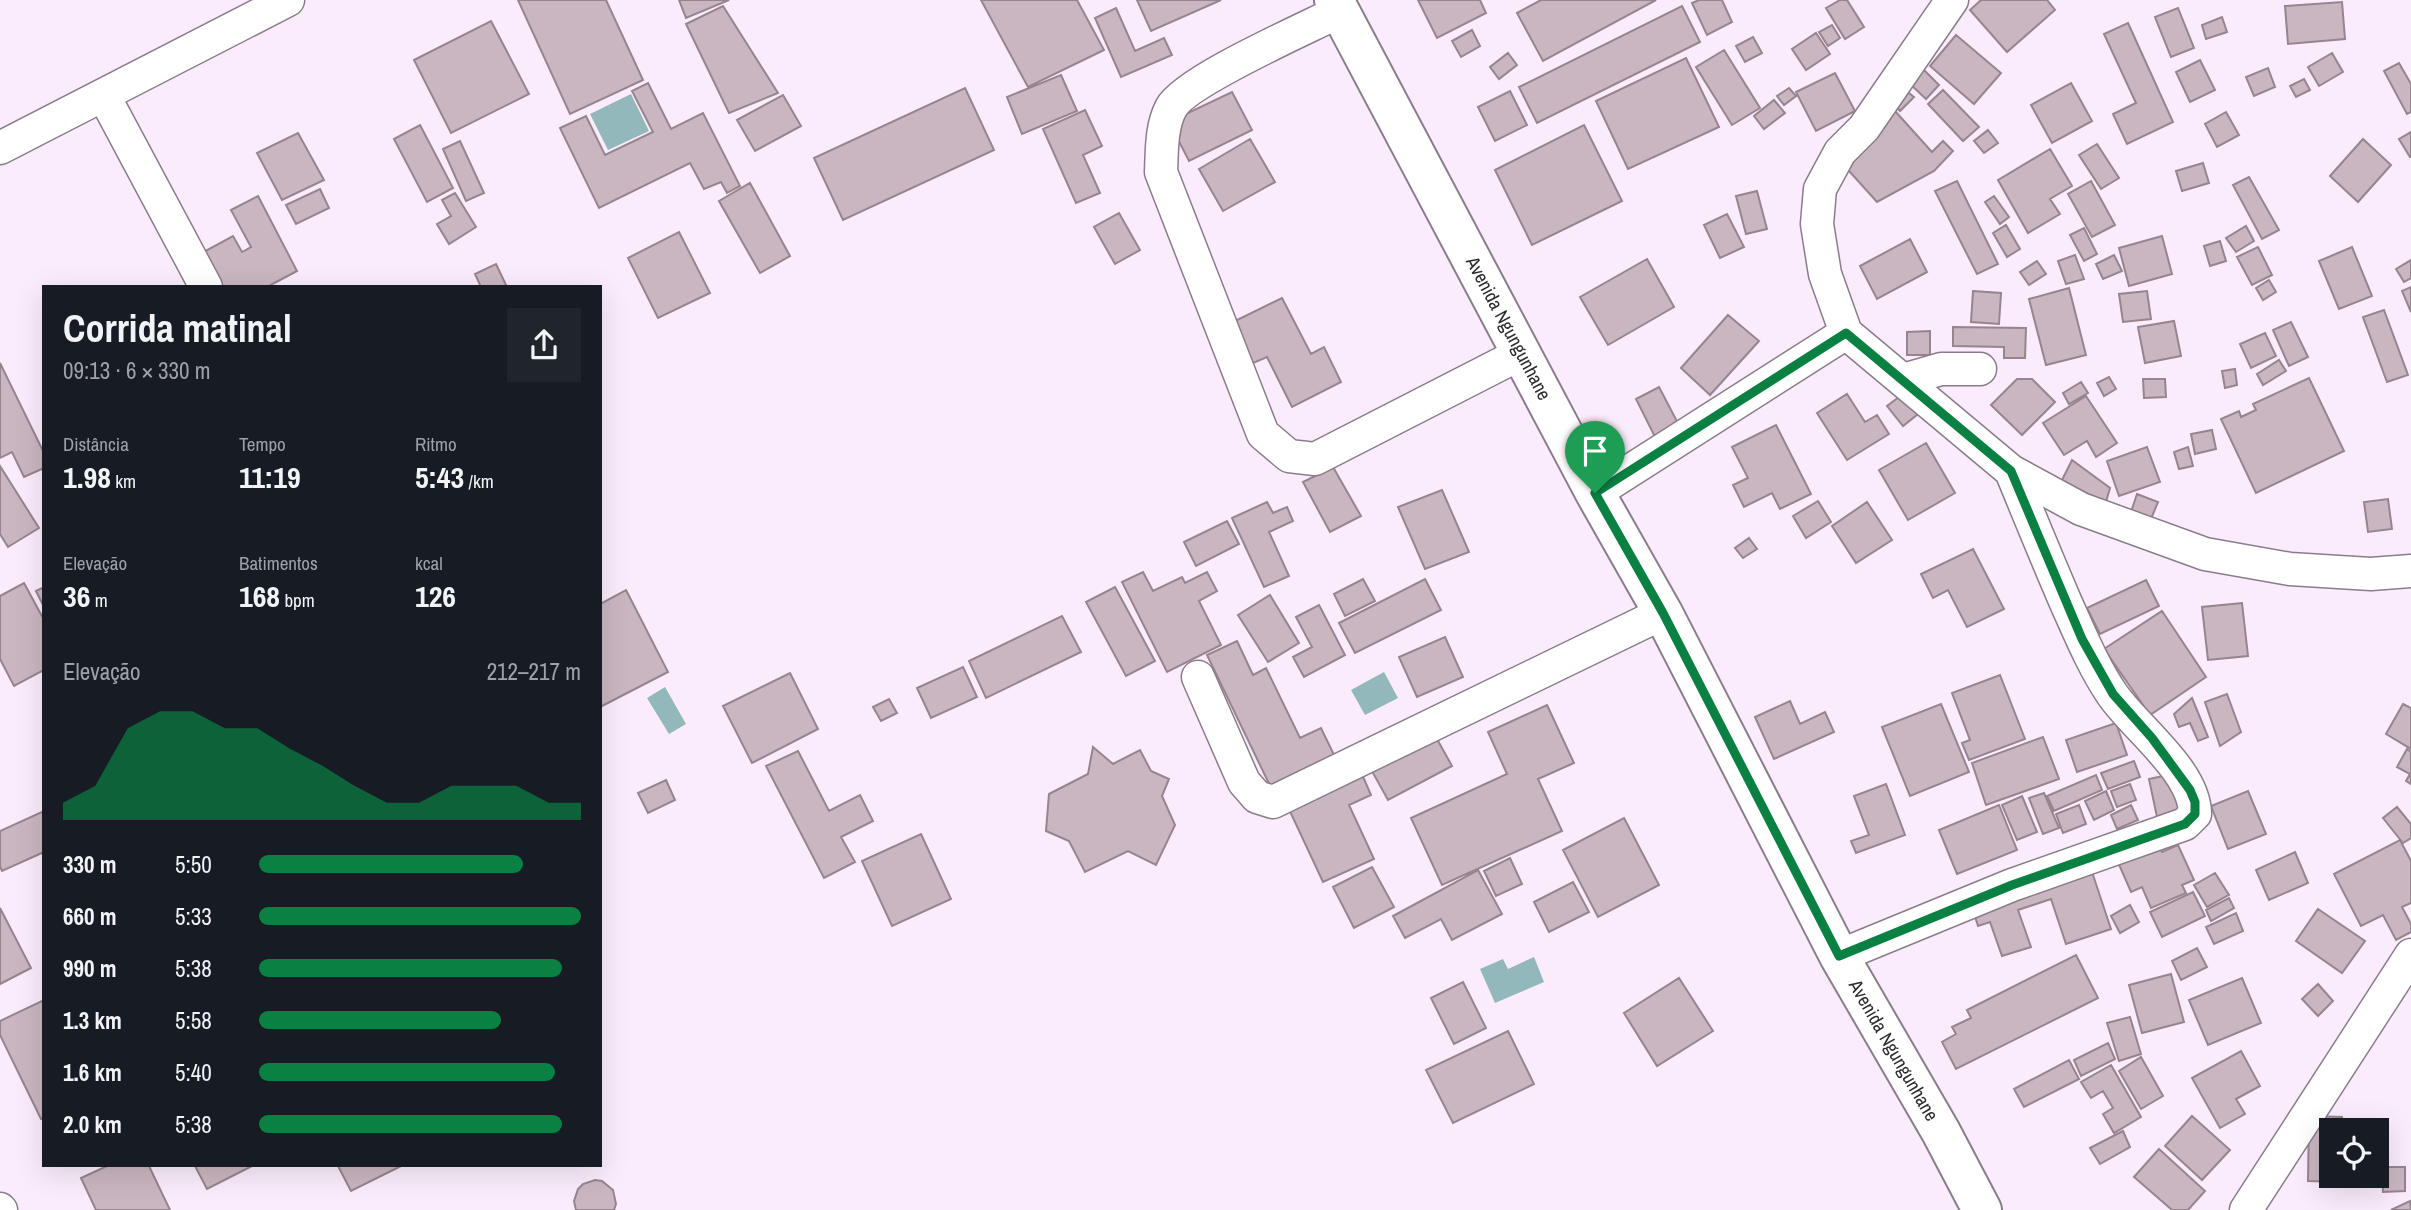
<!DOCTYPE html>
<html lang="pt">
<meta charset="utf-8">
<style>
:root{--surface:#171b24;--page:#20242c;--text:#f1f3f6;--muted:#9ea1a6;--accent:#0b8043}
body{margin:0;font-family:"Archivo Narrow",sans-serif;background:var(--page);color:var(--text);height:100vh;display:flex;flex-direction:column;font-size:26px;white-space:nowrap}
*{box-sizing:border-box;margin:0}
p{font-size:23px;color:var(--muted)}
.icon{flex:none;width:38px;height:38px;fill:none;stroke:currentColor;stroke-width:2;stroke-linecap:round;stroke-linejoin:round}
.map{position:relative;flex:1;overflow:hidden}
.panel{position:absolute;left:42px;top:285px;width:560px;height:882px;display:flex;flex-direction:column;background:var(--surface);border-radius:0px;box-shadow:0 7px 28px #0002}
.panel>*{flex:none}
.buttons{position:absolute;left:2319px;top:1118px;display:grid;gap:14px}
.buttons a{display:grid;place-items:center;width:70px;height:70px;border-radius:0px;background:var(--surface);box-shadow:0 7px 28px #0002;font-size:35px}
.pin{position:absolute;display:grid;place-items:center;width:60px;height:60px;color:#fff;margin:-72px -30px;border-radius:50% 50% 50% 0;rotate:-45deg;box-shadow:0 0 7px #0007}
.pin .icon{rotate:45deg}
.round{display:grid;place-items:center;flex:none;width:74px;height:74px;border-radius:0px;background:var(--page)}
.head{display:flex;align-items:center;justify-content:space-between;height:119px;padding:0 21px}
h1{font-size:38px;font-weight:700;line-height:52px}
.stats{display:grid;grid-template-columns:repeat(3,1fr);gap:10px;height:119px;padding:7px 21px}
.stats div{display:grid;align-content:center}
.stats b{font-size:30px;font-weight:700}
.stats small{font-size:19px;font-weight:400}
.stats p{font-size:19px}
.chart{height:196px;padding:14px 21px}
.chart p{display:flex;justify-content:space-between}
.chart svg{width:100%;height:126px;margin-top:7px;fill:var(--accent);opacity:.7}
ul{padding:0 21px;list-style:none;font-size:23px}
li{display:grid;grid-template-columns:112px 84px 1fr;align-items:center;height:52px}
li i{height:18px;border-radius:9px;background:var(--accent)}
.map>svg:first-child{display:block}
</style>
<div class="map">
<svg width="2411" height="1210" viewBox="0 0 2411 1210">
<rect width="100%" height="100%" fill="#faecfc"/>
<path fill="#92b8bb" d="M631,94L649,131L608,150L590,114Z
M1384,672L1398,698L1365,715L1351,690Z
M665,687L686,724L669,734L647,698Z
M1534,957L1544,982L1495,1003L1480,969L1503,959L1508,969Z"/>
<path fill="#cab6c0" stroke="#97848e" stroke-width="2" d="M518,0H606L643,80L570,114Z
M679,0H729L686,18Z
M981,0H1077L1104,50L1028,87Z
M1137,0H1221L1151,31Z
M1418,0H1480L1486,13L1437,38Z
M1541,0H1656L1543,61L1517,13Z
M1699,0H1722L1732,22L1707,35L1692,3Z
M1840,0H1847L1864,27L1845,39L1826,8Z
M1981,0H2047L2055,10L2007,52L1970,10Z
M2342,2L2345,39L2288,44L2285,6Z
M723,6L778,93L729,113L686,24Z
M1682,6L1700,42L1537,123L1519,87Z
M1116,8L1135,51L1164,38L1172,55L1121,77L1095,18Z
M2178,8L2194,48L2171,57L2155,17Z
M2222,17L2227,32L2206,39L2202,25Z
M491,21L529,94L451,133L414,60Z
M2128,23L2173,122L2127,144L2113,114L2136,103L2104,34Z
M1832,25L1840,38L1828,46L1819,32Z
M1472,30L1480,46L1461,57L1452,41Z
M1816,33L1830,54L1806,70L1792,49Z
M1956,35L2001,73L1974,104L1930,66Z
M1753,37L1762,53L1745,62L1736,46Z
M1724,50L1760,108L1732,125L1696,67Z
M1508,53L1517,65L1499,79L1490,67Z
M2332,53L2343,72L2319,86L2308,67Z
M1686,58L1719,127L1628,169L1596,101Z
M2200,60L2215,90L2190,102L2176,72Z
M2399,63L2411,84V112L2407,114L2384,71Z
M2268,68L2275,87L2254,96L2246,77Z
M1923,69L1939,85L1926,99L1909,83Z
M1835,73L1855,111L1816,131L1796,92Z
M1061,75L1077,111L1022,134L1007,97Z
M2304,79L2310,90L2296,97L2290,86Z
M648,83L671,129L703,113L740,186L727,193L721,182L704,189L690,163L599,208L560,128L586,116L605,155L653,132L632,91Z
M2071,83L2092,121L2052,143L2031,105Z
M965,88L994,150L843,220L814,158Z
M1789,88L1796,96L1784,105L1777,96Z
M1903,88L1914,97L1900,111L1890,101Z
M1943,90L1979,127L1963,141L1928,104Z
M1510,91L1527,125L1495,141L1478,107Z
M1232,92L1252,130L1189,161L1169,122Z
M783,95L801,126L755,151L737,120Z
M1774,100L1785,113L1764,129L1754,116Z
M1085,110L1102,146L1083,155L1100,193L1076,203L1043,129Z
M1895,111L1932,152L1943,141L1953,151L1934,171L1877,202L1840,161Z
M2226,112L2239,135L2217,147L2205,124Z
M420,125L453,188L427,202L394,139Z
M1584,125L1622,201L1532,245L1495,170Z
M1988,130L1998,143L1984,153L1974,141Z
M2411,132V157H2410L2399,139Z
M298,133L324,180L282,200L257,153Z
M1250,139L1275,182L1223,211L1199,169Z
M2363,139L2391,165L2358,202L2330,176Z
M460,141L484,193L466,201L443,149Z
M2097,144L2119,178L2101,189L2079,155Z
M2050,149L2072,186L2050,199L2060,214L2028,233L1998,180Z
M2203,163L2209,183L2182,191L2176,171Z
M2249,177L2279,230L2262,239L2233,185Z
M1957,181L1998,264L1977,274L1935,191Z
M2091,181L2115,225L2092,237L2068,194Z
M750,183L790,256L760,273L719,201Z
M320,189L329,208L296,224L286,205Z
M1757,191L1767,229L1746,234L1736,196Z
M455,193L476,227L449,244L437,224L451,216L442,200Z
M258,196L297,271L267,287H218L200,254L233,236L242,252L251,247L231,210Z
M1994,196L2009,217L2000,224L1985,202Z
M1119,213L1140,250L1115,264L1094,227Z
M1727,214L1744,247L1720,258L1704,225Z
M2006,225L2020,249L2007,257L1993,233Z
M2246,226L2254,241L2236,252L2226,238Z
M2084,228L2097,254L2084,261L2070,235Z
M679,232L710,293L658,318L628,258Z
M2162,236L2172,274L2129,286L2119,248Z
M1910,239L1927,272L1877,299L1860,266Z
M2220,241L2226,261L2210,266L2204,246Z
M2258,247L2272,275L2252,285L2237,257Z
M2352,247L2372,296L2339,309L2319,261Z
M2075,255L2084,279L2066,284L2058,261Z
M2114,255L2122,271L2103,279L2096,264Z
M1647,259L1674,307L1608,345L1580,297Z
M2411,260V278L2404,282L2396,269Z
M2037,261L2046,274L2029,285L2020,272Z
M496,264L507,287H481L475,274Z
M2269,280L2276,292L2263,300L2256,288Z
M2411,287V312L2402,291Z
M2069,288L2086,355L2046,365L2029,299Z
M1973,291L2001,293L1999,324L1971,322Z
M2147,291L2151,319L2123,322L2119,294Z
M1282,298L1311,354L1324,347L1341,382L1292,407L1267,357L1253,363L1233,322Z
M2384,310L2408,375L2387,382L2363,317Z
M1728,315L1759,341L1710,395L1681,368Z
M2174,321L2181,356L2145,363L2138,327Z
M2291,322L2308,357L2289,366L2273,330Z
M1953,327L2026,328L2025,358H2004V347L1953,346Z
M1930,331V355H1907V332Z
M2265,333L2276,356L2251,368L2240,344Z
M2279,360L2286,371L2263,385L2257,374Z
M0,363L44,453V468L24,477L12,452L0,458Z
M2235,369L2237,385L2225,388L2222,371Z
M2109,377L2116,389L2104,396L2097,383Z
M2309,378L2344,451L2256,493L2221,419L2239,411L2241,417L2256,410L2253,404Z
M2017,379H2032L2055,402L2022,435L1991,405Z
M2143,379H2165L2166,397L2144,398Z
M2081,382L2088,393L2069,404L2063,393Z
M1659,387L1681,429L1657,441L1636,399Z
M1907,391L1923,410L1903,426L1887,406Z
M1847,394L1865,422L1877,415L1889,434L1847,460L1817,413Z
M2086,396L2117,443L2096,457L2087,441L2064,455L2043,423Z
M1776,425L1811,494L1780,509L1772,493L1744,507L1733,485L1748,478L1732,447Z
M2212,430L2216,449L2195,454L2191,434Z
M1926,443L1955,493L1908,520L1879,470Z
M2147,447L2160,482L2119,496L2107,461Z
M2188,447L2193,466L2179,469L2174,452Z
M2072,460L2110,488L2106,502L2061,482Z
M0,466L39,528L8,547L0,534Z
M1333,467L1361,516L1330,532L1303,482Z
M1442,490L1469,552L1425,569L1398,507Z
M2137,494L2158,502L2151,519L2131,512Z
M2388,499L2392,529L2368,532L2364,502Z
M1818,501L1831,522L1806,538L1793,516Z
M1267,502L1273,513L1287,507L1293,521L1269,532L1289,576L1264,587L1232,518Z
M1867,502L1892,540L1856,563L1832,526Z
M1227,521L1239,544L1196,566L1184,542Z
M1749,538L1757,549L1743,558L1735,548Z
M1973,549L2004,609L1967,627L1948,590L1933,598L1921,574Z
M1143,572L1153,591L1182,577L1185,583L1207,572L1217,591L1199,601L1221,645L1167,672L1122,582Z
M1363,579L1375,601L1345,616L1334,594Z
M1425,579L1441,610L1355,653L1339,623Z
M2146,580L2159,606L2100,634L2087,608Z
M24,583L44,620V670L14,686L0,659V596Z
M44,587V607L36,591Z
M1115,587L1155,661L1126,676L1086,602Z
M626,590L668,672L600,707V604Z
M1270,595L1299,643L1268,662L1238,615Z
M2242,603L2248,656L2208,660L2202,607Z
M1319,605L1345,655L1304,677L1293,657L1312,647L1296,617Z
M2162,611L2206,677L2150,715L2104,649Z
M1062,616L1081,652L986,698L969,661Z
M1445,637L1463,677L1417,697L1399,657Z
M1237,641L1253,675L1266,668L1300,738L1321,728L1337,761L1273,792L1207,655Z
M963,667L977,697L931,718L917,688Z
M790,673L818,729L752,763L723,706Z
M2000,675L2025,739L1969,760L1962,743L1970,740L1952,693Z
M2227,694L2241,732L2220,746L2205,702Z
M2192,698L2208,737L2198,741L2190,723L2179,727L2174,714Z
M889,699L897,713L881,721L873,707Z
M1790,701L1800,724L1825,712L1834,732L1774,759L1755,717Z
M1941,704L1969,772L1910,796L1882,727Z
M2403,704L2411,708V749L2386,734Z
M1547,705L1574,763L1538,779L1562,831L1442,885L1411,818L1507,774L1488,732Z
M2116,723L2127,755L2077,772L2066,740Z
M1432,730L1452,766L1388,800L1368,764Z
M2043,737L2059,779L1986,805L1972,763Z
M1093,747L1113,764L1140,750L1151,771L1169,779L1162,796L1175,825L1156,865L1128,851L1085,872L1069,841L1046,831L1049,794L1088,774Z
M2407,749L2411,752V784L2406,781L2410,774L2397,767Z
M798,751L829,811L860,795L873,821L841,837L855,862L824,878L766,766Z
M2134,761L2140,777L2108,789L2101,773Z
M1361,772L1371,795L1349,805L1374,859L1323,882L1287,805Z
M2177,773L2185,811L2157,817L2149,779Z
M2096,775L2102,790L2054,811L2047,796Z
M666,780L675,800L648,813L638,793Z
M1886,784L1905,835L1856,853L1851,841L1869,835L1854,796Z
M2130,784L2136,800L2117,807L2111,791Z
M2106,791L2114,810L2094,820L2085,801Z
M2248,791L2266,834L2228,849L2211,806Z
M2044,793L2059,828L2043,834L2029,798Z
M2022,796L2037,832L2017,840L2002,805Z
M1999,805L2017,850L1957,874L1939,830Z
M2079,805L2086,824L2063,833L2056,814Z
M2131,805L2138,820L2117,829L2111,815Z
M2397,807L2411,824V838L2403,843L2383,818Z
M44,811V852L2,871L0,866V831Z
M1624,818L1659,885L1598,917L1563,850Z
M921,834L951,899L892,926L862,861Z
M2400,840L2411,861V903L2402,907L2411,924V932L2396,940L2383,915L2361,926L2334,874Z
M2157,842L2162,852L2178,845L2194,880L2182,885L2186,893L2151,908L2142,887L2131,892L2117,860Z
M2295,852L2308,883L2269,900L2256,870Z
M1510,858L1522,884L1496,896L1484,871Z
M1372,867L1394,907L1354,928L1333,887Z
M1478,870L1502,914L1452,940L1441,919L1405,938L1393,916Z
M2092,872L2111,929L2066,944L2051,899L2018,910L2031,947L2002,956L1990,922L1978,926L1972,907Z
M2215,873L2229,895L2207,907L2194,885Z
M1573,882L1589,912L1549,932L1534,902Z
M2193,892L2205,916L2162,937L2150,912Z
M2229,898L2234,908L2211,921L2206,910Z
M2130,905L2139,922L2120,933L2111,916Z
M0,908L31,968L0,984Z
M2318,909L2365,941L2342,973L2296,941Z
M2236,913L2243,931L2214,944L2206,927Z
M2197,948L2207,967L2181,980L2172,961Z
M2076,955L2098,998L1956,1069L1942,1042L1956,1034L1952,1027L1971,1018L1967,1010Z
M2171,974L2184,1022L2142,1033L2129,985Z
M1679,978L1713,1031L1657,1066L1624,1013Z
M2242,978L2261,1023L2208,1045L2189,1000Z
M1463,982L1486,1028L1454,1044L1431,998Z
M2318,984L2333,1001L2318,1016L2302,999Z
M44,1000V1118L41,1119L0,1035V1021Z
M2130,1017L2141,1054L2119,1061L2107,1023Z
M1508,1031L1534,1084L1453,1123L1426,1070Z
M2108,1043L2115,1059L2081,1076L2074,1060Z
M2241,1051L2260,1086L2236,1099L2245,1114L2220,1128L2192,1078Z
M2141,1057L2163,1096L2141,1109L2119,1071Z
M2069,1060L2079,1079L2024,1107L2014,1089Z
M2111,1065L2141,1117L2114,1133L2103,1114L2113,1108L2103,1091L2091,1098L2081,1082Z
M2192,1116L2230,1150L2202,1180L2165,1146Z
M2309,1116L2342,1117L2341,1130H2331V1176H2341L2340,1182L2308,1181Z
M2123,1131L2130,1147L2100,1164L2090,1148Z
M2159,1149L2205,1191L2188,1210H2172L2134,1177Z
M107,1166H149L170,1210H96L81,1178Z
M195,1166H252L207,1189Z
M338,1166H401L351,1191Z
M2382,1167H2405V1191L2383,1192Z
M595,1180L602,1181L613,1190L616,1204L614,1210H576L574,1201L578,1189L583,1184Z
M2410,1201L2411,1210H2391Z"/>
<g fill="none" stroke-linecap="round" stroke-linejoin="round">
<defs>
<path id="minor" d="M1952,0L1864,128L1840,152L1820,189L1817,224L1825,274L1846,333L2011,471L2081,509L2205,554L2290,569L2371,574L2411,571
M1340,11C1307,28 1185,81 1171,108C1161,127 1162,151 1161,172L1263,434L1289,456L1315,459L1522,353
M104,96L206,287
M0,148L288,0
M1903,380L1941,369H1980
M1595,493L1846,333
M1198,677L1244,782L1257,797L1273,802L1663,613
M1839,956L2012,885L2185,824L2195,814C2195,771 2135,728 2112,694C2093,666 2080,634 2066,603C2047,559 2029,515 2011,471
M0,1209L1,1210
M2246,1210L2411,955"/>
<path id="tertiary" d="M1334,0L1595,493L1663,613L1839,956L1941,1132L1982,1210"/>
</defs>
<use href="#minor" stroke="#8a7d8b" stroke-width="35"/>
<use href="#tertiary" stroke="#8a7d8b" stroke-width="42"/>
<use href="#minor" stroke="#fff" stroke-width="32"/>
<use href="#tertiary" stroke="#fff" stroke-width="38"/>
</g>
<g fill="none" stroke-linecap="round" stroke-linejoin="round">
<defs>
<path id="route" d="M1846,333L2011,471L2082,639L2113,694L2152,738L2190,790L2195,802V814L2185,824L2012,885L1839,956L1663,613L1595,493Z"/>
</defs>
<use href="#route" stroke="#fff" stroke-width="14"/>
<use href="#route" stroke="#0b8043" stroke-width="9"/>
</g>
<g text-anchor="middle" stroke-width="7" stroke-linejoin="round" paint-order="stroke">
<g font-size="19" fill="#2f2a30" stroke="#fff">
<text transform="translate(1509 328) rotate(62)" y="7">Avenida Ngungunhane</text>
<text transform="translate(1894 1050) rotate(60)" y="7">Avenida Ngungunhane</text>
</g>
</g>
</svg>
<div class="buttons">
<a><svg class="icon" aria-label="locate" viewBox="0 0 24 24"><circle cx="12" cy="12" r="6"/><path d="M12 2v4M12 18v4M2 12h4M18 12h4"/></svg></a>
</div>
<div class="pin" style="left:1595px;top:493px;background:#1e9e55"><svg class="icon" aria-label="arrive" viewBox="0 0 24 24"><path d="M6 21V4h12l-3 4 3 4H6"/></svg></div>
<section class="panel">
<div class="head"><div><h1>Corrida matinal</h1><p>09:13 · 6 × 330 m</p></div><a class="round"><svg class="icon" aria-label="share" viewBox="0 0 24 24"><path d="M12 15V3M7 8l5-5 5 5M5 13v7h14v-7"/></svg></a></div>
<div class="stats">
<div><p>Distância</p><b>1.98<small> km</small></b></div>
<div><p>Tempo</p><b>11:19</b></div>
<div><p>Ritmo</p><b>5:43<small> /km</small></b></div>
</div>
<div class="stats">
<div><p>Elevação</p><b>36<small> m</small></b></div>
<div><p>Batimentos</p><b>168<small> bpm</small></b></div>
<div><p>kcal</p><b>126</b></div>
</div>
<div class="chart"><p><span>Elevação</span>212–217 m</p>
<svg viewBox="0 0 160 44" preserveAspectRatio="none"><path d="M0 44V38L10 32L20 12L30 6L40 6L50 12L60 12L70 19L80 25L90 32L100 38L110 38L120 32L130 32L140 32L150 38L160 38V44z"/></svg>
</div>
<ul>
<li><b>330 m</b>5:50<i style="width:82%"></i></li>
<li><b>660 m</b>5:33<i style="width:100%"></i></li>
<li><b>990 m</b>5:38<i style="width:94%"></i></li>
<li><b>1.3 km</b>5:58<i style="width:75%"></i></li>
<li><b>1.6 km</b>5:40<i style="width:92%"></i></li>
<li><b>2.0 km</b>5:38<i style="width:94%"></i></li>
</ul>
</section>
</div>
